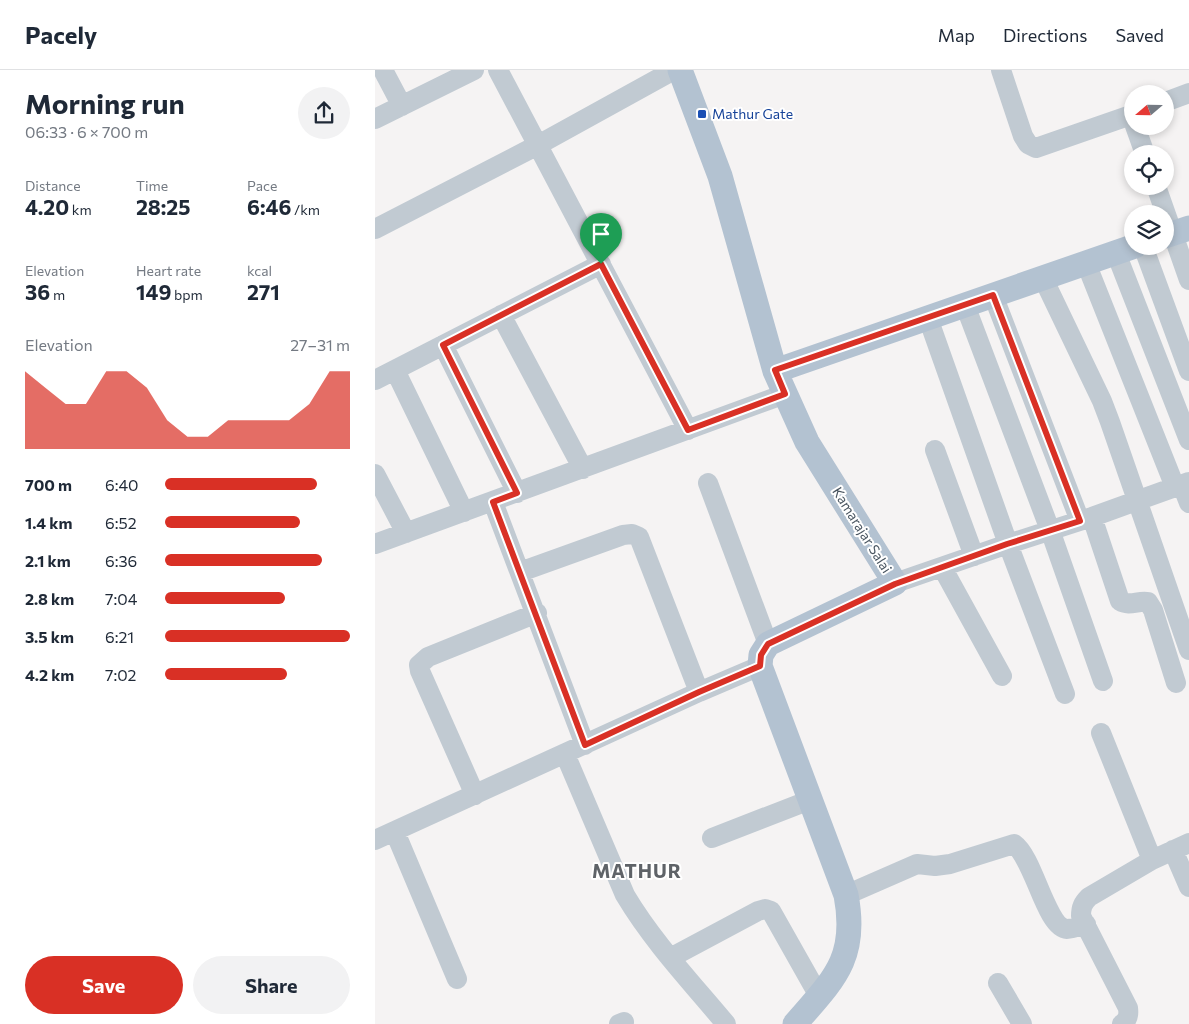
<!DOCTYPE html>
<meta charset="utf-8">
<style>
:root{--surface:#fff;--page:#f2f2f3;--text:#1f2937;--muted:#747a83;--line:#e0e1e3;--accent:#d93025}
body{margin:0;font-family:Commissioner,sans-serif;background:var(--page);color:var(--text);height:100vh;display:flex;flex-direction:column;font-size:19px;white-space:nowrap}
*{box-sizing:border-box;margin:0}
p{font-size:16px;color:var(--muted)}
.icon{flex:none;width:28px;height:28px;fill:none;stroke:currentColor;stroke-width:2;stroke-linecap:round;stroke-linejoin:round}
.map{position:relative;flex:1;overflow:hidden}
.drawer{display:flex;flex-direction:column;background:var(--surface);width:375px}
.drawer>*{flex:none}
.needle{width:32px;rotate:250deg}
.buttons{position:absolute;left:749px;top:15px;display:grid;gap:10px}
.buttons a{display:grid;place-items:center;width:50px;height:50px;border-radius:50%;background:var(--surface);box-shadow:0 2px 8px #0003;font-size:25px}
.pin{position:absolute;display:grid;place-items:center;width:42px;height:42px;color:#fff;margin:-51px -21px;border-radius:50% 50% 50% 0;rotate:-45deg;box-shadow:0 0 5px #0007}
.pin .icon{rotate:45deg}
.round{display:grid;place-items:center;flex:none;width:52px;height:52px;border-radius:26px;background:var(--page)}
.headline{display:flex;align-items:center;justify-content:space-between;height:85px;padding:0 25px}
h1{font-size:28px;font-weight:700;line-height:38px}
.stats{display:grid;grid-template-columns:repeat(3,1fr);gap:8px;height:85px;padding:5px 25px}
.stats div{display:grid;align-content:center}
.stats b{font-size:21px;font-weight:700}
.stats small{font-size:14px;font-weight:400}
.stats p{font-size:14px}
.chart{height:140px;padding:10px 25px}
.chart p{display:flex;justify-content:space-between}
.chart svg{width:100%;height:90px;margin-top:5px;fill:var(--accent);opacity:.7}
.button{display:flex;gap:10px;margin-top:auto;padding:10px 25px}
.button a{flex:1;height:58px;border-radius:30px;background:var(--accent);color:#fff;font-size:20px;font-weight:700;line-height:58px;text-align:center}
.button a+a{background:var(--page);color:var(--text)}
ul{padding:0 25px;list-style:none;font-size:16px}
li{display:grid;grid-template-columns:80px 60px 1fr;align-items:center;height:38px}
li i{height:12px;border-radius:6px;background:var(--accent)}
header{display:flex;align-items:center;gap:30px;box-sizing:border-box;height:70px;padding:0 25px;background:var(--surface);border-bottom:1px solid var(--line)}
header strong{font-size:24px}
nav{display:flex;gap:28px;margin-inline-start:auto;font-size:18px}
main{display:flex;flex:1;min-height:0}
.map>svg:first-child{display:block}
</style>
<header>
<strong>Pacely</strong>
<nav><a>Map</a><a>Directions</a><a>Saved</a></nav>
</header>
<main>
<section class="drawer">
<div class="headline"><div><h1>Morning run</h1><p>06:33 · 6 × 700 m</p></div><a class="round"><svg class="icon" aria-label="share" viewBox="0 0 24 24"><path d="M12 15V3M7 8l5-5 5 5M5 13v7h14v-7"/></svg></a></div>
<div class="stats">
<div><p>Distance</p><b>4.20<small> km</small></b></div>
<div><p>Time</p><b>28:25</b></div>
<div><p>Pace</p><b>6:46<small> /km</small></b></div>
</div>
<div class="stats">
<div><p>Elevation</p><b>36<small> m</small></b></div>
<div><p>Heart rate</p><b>149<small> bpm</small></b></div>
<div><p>kcal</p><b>271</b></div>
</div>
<div class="chart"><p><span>Elevation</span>27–31 m</p>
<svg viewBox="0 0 160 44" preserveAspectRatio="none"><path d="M0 44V6L10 14L20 22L30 22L40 6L50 6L60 14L70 30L80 38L90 38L100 30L110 30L120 30L130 30L140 22L150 6L160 6V44z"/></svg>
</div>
<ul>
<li><b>700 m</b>6:40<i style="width:82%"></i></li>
<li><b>1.4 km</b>6:52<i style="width:73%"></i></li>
<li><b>2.1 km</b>6:36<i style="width:85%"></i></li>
<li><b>2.8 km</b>7:04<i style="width:65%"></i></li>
<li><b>3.5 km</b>6:21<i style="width:100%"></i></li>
<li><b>4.2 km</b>7:02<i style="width:66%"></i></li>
</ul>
<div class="button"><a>Save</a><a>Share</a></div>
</section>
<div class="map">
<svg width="814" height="954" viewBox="0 0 814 954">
<rect width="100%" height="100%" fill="#f5f3f3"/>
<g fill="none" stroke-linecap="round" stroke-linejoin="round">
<path stroke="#c1cad2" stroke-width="20" d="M8,0L27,36
M123,0L313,360
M626,0L648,66L653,74L661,78L756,45
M790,32L814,23
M0,49L99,0
M760,56L770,84
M781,116L814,210
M0,159L163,75L299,0
M768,176L814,301
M741,183L814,370
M711,193L800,417
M668,208L727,331L735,352L814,580
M618,225L705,451
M590,235L675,460L728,611
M126,245L208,399
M553,248L633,474L717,447L814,412
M68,275L142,423
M20,300L89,442
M0,310L226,194
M560,380L599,486
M0,404L31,463
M333,413L393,574
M807,415L814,433
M118,432L210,675
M717,447L745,531C755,537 763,530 773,532L778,540L801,613
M0,474L410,324
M567,497L627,606
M145,502L248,465L257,464L264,467L324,622
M520,513L633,474L690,624
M726,663L777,790L814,773
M190,684L250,825C278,872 316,912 351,954
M100,725L45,601L44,595L53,587L162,543
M20,762L82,909
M337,768L435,730
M0,770L324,622L385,596
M798,780L814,817
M471,825L542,794L560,796L575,794L639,774C659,788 671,858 692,859C697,859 705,856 711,854
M295,888L383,841L390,839L396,841L444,926
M623,913L647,954
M244,954L249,952
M747,954C753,950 754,945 753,938L706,846C706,837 708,833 714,827L777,790"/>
<path stroke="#b3c2d1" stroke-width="25" d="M305,0L345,106L400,301L432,372L520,513L393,574L386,585L385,596L471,825C483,888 459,909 420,954
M790,166L814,158
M400,301L760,176"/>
</g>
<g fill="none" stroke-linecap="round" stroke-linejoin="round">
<defs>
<path id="route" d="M226,194L313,360L410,324L400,300L618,225L705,451L632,474L520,514L393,574L386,585L385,596L324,622L210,675L118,432L142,423L68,275Z"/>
</defs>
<use href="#route" stroke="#fff" stroke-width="10"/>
<use href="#route" stroke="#d93025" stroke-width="6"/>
</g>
<rect fill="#1a4fb4" stroke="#fff" stroke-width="2" x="322" y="39" width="10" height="10" rx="2.5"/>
<g text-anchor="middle" stroke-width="4" stroke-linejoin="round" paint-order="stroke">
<g font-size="14" fill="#164399" stroke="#fff" text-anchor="start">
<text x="337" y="49">Mathur Gate</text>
</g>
<g font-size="14" fill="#4a5661" stroke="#fff">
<text transform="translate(487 460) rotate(58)" y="5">Kamarajar Salai</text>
</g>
<g font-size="19" font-weight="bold" letter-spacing="1" fill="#5f6368" stroke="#fff">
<text x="262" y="808">MATHUR</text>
</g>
</g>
</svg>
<div class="buttons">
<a><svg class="needle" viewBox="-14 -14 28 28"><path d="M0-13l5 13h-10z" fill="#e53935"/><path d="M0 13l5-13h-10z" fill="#747a83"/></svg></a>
<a><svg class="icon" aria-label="locate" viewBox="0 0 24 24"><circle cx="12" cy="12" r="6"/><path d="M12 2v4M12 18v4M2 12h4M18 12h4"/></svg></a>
<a><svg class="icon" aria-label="layers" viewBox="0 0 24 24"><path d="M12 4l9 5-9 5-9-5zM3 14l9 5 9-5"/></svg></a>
</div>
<div class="pin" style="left:226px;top:194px;background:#1e9e55"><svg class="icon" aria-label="arrive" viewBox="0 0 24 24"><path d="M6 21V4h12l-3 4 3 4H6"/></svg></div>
</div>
</main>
